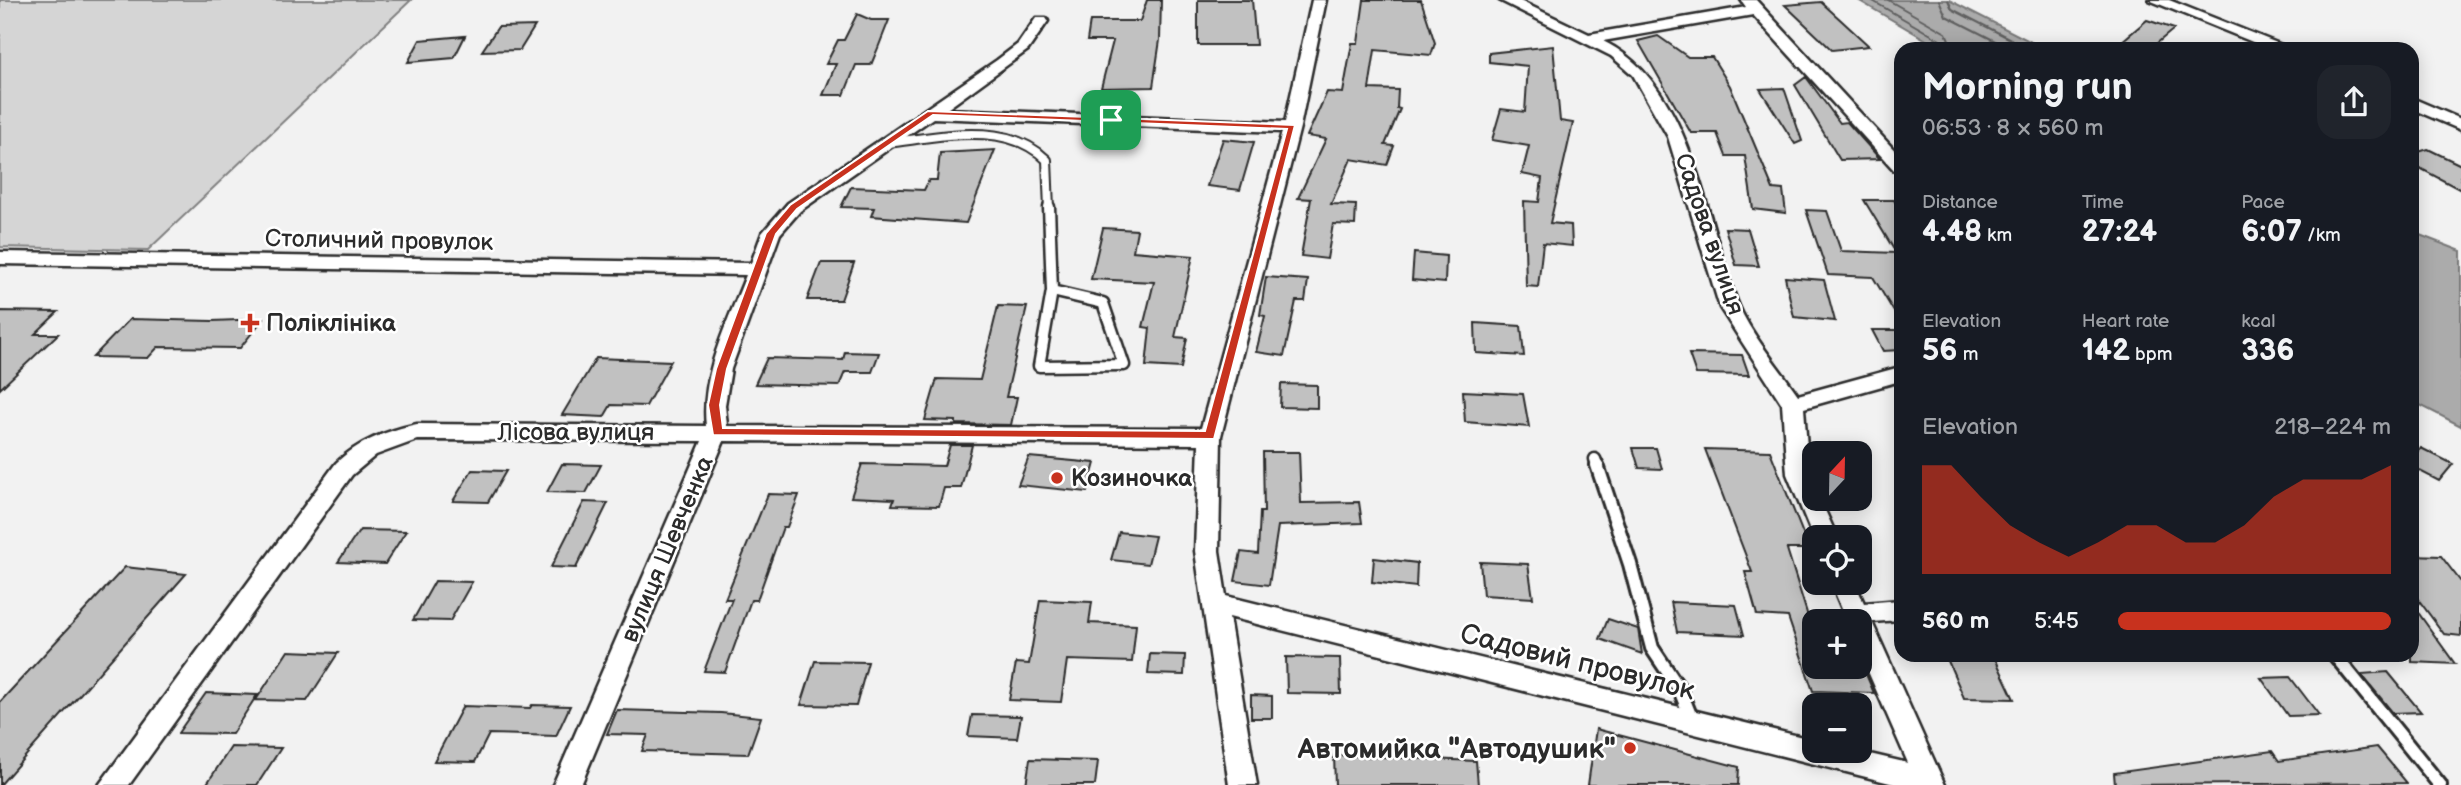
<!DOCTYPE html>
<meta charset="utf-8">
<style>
:root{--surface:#171b24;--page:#20242c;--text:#f1f3f6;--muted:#9ea1a6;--accent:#c8321e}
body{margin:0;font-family:"Balsamiq Sans",sans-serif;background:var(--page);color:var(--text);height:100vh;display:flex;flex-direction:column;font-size:26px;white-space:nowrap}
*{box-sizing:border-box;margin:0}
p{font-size:23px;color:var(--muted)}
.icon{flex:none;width:38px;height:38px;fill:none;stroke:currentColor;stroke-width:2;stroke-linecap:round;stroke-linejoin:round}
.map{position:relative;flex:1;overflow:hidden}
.drawer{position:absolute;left:1894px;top:42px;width:525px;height:620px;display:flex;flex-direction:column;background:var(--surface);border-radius:21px;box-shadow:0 4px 18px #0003}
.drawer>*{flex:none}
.needle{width:46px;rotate:22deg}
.tools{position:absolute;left:1802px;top:441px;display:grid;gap:14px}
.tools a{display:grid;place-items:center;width:70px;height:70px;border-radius:14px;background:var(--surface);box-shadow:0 4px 18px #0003;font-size:35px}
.pin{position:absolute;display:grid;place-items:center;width:60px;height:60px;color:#fff;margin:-30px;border-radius:14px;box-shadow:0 4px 10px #0006}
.round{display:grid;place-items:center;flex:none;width:74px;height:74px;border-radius:21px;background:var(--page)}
.overview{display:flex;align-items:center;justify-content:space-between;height:119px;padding:0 28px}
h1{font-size:38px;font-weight:700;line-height:52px}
.figures{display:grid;grid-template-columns:repeat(3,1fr);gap:10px;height:119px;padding:7px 28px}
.figures div{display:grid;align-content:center}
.figures b{font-size:30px;font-weight:700}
.figures small{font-size:19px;font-weight:400}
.figures p{font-size:19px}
.chart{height:196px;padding:14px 28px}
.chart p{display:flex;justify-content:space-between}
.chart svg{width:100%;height:126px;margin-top:7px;fill:var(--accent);opacity:.7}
ul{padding:0 28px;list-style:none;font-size:23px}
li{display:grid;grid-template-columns:112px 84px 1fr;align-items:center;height:52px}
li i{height:18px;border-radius:9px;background:var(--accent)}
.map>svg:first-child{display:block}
</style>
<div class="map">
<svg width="2461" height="785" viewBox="0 0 2461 785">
<rect width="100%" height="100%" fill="#f2f2f2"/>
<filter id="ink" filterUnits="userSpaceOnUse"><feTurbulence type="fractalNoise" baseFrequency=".0143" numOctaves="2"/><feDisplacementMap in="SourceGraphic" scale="14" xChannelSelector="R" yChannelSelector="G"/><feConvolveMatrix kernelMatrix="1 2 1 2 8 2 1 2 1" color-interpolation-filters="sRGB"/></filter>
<g filter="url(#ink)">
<path fill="#d5d5d5" stroke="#808080" stroke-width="2" d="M0,0H411L148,250L0,247Z"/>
<path fill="#ababab" stroke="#787878" stroke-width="2" d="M1858,0H1949L2045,49H1942Z
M2412,232L2461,251V426L2412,401Z"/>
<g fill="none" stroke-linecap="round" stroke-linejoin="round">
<path stroke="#5e5e5e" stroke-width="2" d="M1871,0L1940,40L1944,49
M1888,0L1946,33L1953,49
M1939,0L1946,16L2011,49
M1948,0L1952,9L2030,49"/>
</g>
<path fill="#c1c1c1" stroke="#2b2b2b" stroke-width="2" d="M1147,0H1161L1160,40L1153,87L1101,88L1113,41H1087L1090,21H1140Z
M1198,0H1252L1256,45H1198Z
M1364,0H1421L1435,43L1431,55L1375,50L1369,89L1398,90L1397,108L1400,109L1385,145L1394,146L1387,165L1351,159L1331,204L1356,205L1355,225L1333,224L1327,259L1301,256L1311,199L1298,198L1326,139L1307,136L1327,92L1343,93L1352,43H1358Z
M1821,2L1842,21L1869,46L1832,50L1785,5Z
M857,14L871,20H889L878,48L871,65H856L844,95H823L836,64H826L838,40H844Z
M2147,20L2174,29L2150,49L2121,42Z
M535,26L520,50L482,51L498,27Z
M465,36L454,58L408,62L420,40Z
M1658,36L1688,57H1712L1730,86L1773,189L1783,190L1786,213L1753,209L1745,156H1726L1717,133H1691L1638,41Z
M1553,46L1560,121L1573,123L1550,223L1571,225L1572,246L1543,243L1538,287L1526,286L1524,201L1539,202L1542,178L1522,174L1529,146L1492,140L1501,109L1525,112L1528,66L1489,62V53Z
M1806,77L1840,123L1847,122L1880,159L1840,160L1795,85Z
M1784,88L1802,141L1795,144L1760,89Z
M1223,139L1254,142L1240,190L1207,186Z
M2428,149L2461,165V190L2412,164V154Z
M995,150L966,223L871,216L874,208L841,207L851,187L924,190L929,180H937L940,153Z
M1864,200H1894L1900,210V322L1873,277L1828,275L1806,210L1827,211L1841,251L1896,253Z
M1103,228L1137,230L1133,251L1193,256L1175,337L1187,338L1181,368L1146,366L1150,328L1143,327L1154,282L1091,279Z
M1725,228L1748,229L1759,266L1736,265Z
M1414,253L1446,256L1445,283L1412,280Z
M821,263H854L841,300H807Z
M1266,277L1308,280L1305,301H1296L1284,356L1256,352L1265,316L1260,315Z
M1785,277L1824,280L1835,321L1794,317Z
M998,306L1027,307L1006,397H1017L1011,425L956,424V421L925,420L937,379L980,380Z
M0,311L58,312L35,334H58L0,389Z
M130,319L212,321L263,319L240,348L158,347L148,358L93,357Z
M1475,323L1521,326L1524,356L1476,353Z
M1872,330H1900V350L1883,351Z
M845,352L879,353L872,372H845L839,386L755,384L767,358L843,360Z
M1689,354L1742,355L1749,375L1696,374Z
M596,358L671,361L646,406L611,405L604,417L562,415Z
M1281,384L1317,385V408L1280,407Z
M1463,391L1523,394L1529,427L1465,422Z
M950,445H972L961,488H944L939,506L892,505L894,499L851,497L862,464L944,466Z
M1633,448H1656L1662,469L1639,468Z
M2421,448L2453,464L2439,481L2412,467V460Z
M1705,449L1770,451L1809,549H1787L1815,639L1814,667H1863L1874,693L1813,691L1788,617L1757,615L1745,572H1752Z
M1263,452H1299L1301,503L1359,502L1362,523L1278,526L1269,585L1235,581L1241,552L1258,554L1260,512H1264Z
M1029,457L1095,463L1087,492L1018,485Z
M562,464L601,465L586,493L547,492Z
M472,470L506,471L488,502L453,501Z
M768,494L799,495L787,527H783L757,600H751L725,672L704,671L732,599H725Z
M584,502L608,503L576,568L551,567Z
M360,530L406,531L385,564L338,562Z
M1119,532L1155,536L1148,564L1111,560Z
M2412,555L2441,556L2461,582V636L2444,634L2412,591Z
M1374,558L1417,563L1416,587L1372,582Z
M1480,562L1528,564L1533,598L1483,595Z
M125,567L186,574L0,785V702Z
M435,581L472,582L450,621L413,620Z
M1040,600L1092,602L1089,623L1136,625L1132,662L1067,660L1061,702L1009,700L1016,663L1029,664Z
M1671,602L1736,605L1744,635L1677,632Z
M2412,604L2455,664L2412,662Z
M1608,619L1638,629L1642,654L1600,639Z
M288,651L338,653L307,701L256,700Z
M1150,654L1185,655L1184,675L1148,674Z
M1945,654H1993L2014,699L1964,698Z
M1286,657L1340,658L1341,694L1287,693Z
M815,661L868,662L856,706L801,705Z
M2388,672L2421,712L2393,713L2361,674Z
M2290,677L2319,715L2288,716L2261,678Z
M206,693L257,695L232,734L178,733Z
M1251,695L1272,696V718H1251Z
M532,705L570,706L556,736L489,734L475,762L434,761L463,706L530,708Z
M617,710L721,713L761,717L748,754L642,751L648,735L607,734Z
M972,715L1021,716L1017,738L968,736Z
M1596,729L1739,767L1738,785H1588Z
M231,747L281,748L257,785H206Z
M2377,747L2407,783L2115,785L2114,773L2272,751L2279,761Z
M1334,755L1476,761L1478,785H1335Z
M1030,759L1098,761L1095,785H1026Z"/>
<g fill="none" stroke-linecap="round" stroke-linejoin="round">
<defs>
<path id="lane-far2" d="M887,143C939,137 1006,119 1047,160L1049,209"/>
<path id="lane-far1" d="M1049,207L1052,291
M1052,291L1103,303L1124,365L1039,366Z
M1595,459L1598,467"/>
<path id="lane" d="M1597,465L1630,564L1652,648L1680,690L1692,720
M2334,654L2440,785"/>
<path id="street" d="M1312,0H1326L1300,127L1221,436L1219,551L1226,596L1815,740V751H1857L1908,763L1860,653V621H1847L1831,583H1855L1864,603L1900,600V620L1872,622L1945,785H1898L1229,617L1257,785H1229L1195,551L1199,444L724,441L581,785H553L702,441L417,440L376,455L352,475L129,785H99L336,463C359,441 386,431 417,424L706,426C700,374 728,322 746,275L0,264V252L751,263L762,233L788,203L997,60L1018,44L1036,18H1046L1048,21L1028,50L947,109L1285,122ZM933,118L1282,132L1201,428L727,426L725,405L731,369L780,234L800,211Z
M1499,0H1518L1589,34L1746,7L1741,0H1756L1900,156V171L1894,170L1753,15L1603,41C1694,85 1704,221 1739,306C1751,335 1780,368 1798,395L1900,367V381L1804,408L1809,474L1815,487V499H1820L1837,537L1815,540L1813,537L1787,474L1782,404L1720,308L1668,137L1633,75L1611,56Z
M2149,0H2169L2292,49H2270Z
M2412,98L2461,119V130L2412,109Z"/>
</defs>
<use href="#lane-far2" stroke="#2b2b2b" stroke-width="12"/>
<use href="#lane-far1" stroke="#2b2b2b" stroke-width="15"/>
<use href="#lane" stroke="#2b2b2b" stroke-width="18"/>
<use href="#street" stroke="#2b2b2b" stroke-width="5"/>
<use href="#lane-far2" stroke="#fff" stroke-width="8"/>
<use href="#lane-far1" stroke="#fff" stroke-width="10"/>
<use href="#lane" stroke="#fff" stroke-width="12"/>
<use href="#street" fill="#fff" fill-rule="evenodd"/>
</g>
</g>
<path fill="#c8321e" stroke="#fff" stroke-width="2" fill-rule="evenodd" d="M928,111L1295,125L1214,439L713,435L708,405L716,369L766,233L790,205ZM933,115L1287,129L1205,431L723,428L720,405L727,369L776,234L797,209Z"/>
<g fill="#c8321e" stroke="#fff" stroke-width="2.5">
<path d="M246.5 312.5h7v7h7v7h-7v7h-7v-7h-7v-7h7z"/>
<circle cx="1057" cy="478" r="7"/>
<circle cx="1630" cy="748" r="7"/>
</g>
<g text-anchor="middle" stroke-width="5" stroke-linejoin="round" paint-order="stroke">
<g font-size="24" fill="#2b2b2b" stroke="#fff">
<text transform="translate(1710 234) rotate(71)" y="8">Садова вулиця</text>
<text transform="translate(379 240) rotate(1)" y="8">Столичний провулок</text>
<text x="576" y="440">Лісова вулиця</text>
<text transform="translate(667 549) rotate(-67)" y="8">вулиця Шевченка</text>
</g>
<g font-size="24" font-weight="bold" fill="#2b2b2b" stroke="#fff" text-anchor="start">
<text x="266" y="331">Поліклініка</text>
<text x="1071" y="486">Козиночка</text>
</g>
<g font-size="28" fill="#2b2b2b" stroke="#fff">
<text transform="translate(1578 661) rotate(14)" y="10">Садовий провулок</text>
</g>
<g font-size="28" font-weight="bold" fill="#2b2b2b" stroke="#fff" text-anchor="end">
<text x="1616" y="758">Автомийка "Автодушик"</text>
</g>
</g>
</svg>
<div class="tools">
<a><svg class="needle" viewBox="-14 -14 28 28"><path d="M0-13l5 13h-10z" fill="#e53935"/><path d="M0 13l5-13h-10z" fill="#9ea1a6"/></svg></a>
<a><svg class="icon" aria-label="locate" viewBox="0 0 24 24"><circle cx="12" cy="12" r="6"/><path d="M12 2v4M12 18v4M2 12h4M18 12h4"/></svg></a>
<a>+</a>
<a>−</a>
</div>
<div class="pin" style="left:1111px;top:120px;background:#1e9e55"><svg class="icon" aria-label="arrive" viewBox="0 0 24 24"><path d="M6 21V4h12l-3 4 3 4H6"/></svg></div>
<section class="drawer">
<div class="overview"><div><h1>Morning run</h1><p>06:53 · 8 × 560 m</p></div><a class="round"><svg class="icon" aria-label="share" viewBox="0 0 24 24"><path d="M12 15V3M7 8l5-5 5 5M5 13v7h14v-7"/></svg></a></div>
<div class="figures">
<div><p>Distance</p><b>4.48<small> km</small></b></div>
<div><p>Time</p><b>27:24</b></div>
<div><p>Pace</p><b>6:07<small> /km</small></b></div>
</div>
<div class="figures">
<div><p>Elevation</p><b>56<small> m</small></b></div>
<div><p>Heart rate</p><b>142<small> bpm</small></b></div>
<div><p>kcal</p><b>336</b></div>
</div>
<div class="chart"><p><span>Elevation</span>218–224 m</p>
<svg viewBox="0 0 160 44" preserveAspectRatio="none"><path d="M0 44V6L10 6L20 17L30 27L40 33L50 38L60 33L70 27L80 27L90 33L100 33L110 27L120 17L130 11L140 11L150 11L160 6V44z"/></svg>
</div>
<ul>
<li><b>560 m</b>5:45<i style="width:100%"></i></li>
</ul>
</section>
</div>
